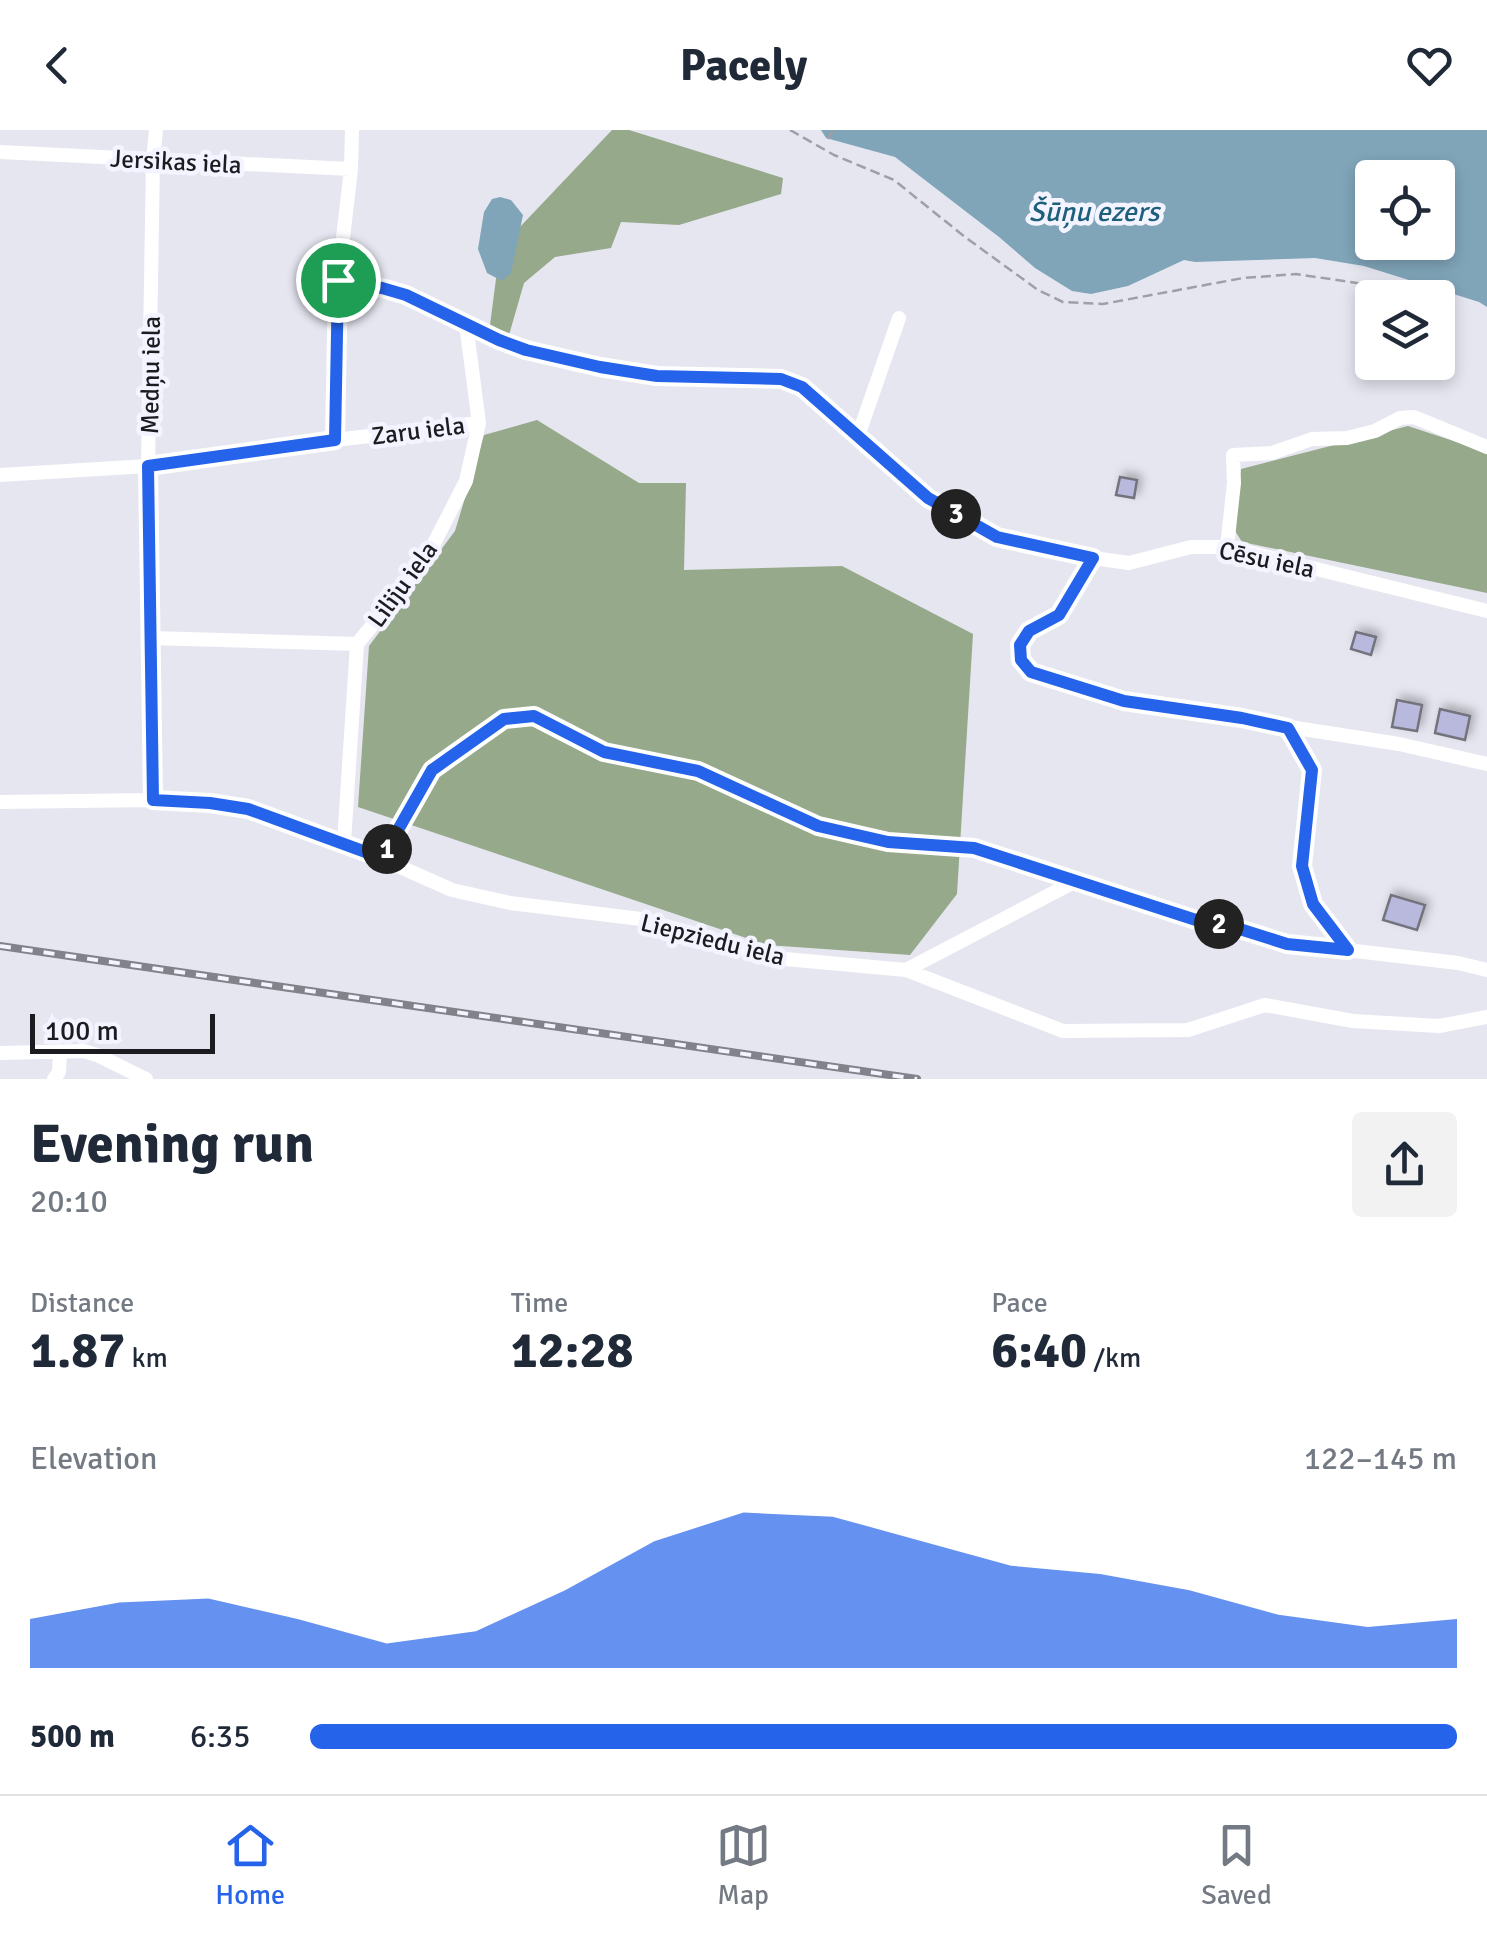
<!DOCTYPE html>
<meta charset="utf-8">
<style>
:root{--surface:#fff;--page:#f2f2f3;--text:#1f2937;--muted:#747a83;--line:#e0e1e3;--accent:#2563eb}
body{margin:0;font-family:Signika,sans-serif;background:var(--page);color:var(--text);height:100vh;display:flex;flex-direction:column;font-size:38px;white-space:nowrap}
*{box-sizing:border-box;margin:0}
p{font-size:32px;color:var(--muted)}
.icon{flex:none;width:55px;height:55px;fill:none;stroke:currentColor;stroke-width:2;stroke-linecap:round;stroke-linejoin:round}
.map{position:relative;height:949px;overflow:hidden}
.side{display:flex;flex-direction:column;background:var(--surface);flex:1}
.side>*{flex:none}
.tools{position:absolute;left:1355px;top:30px;display:grid;gap:20px}
.tools a{display:grid;place-items:center;width:100px;height:100px;border-radius:10px;background:var(--surface);box-shadow:0 5px 15px #0003;font-size:50px}
.scale{position:absolute;left:30px;bottom:25px;width:185px;box-sizing:border-box;padding-left:10px;border:5px solid #1c1c20;border-top:0;font-size:28px;line-height:35px;white-space:nowrap;color:#1c1c20;-webkit-text-stroke:8px #f3f4ff;paint-order:stroke}
.pin{position:absolute;display:grid;place-items:center;width:85px;height:85px;color:#fff;margin:-42px;border:5px solid #fff;border-radius:50%;box-shadow:0 2px 10px #0007}
.km{position:absolute;width:50px;height:50px;margin:-25px;border-radius:50%;background:#222;color:#fff;font-size:28px;line-height:50px;text-align:center}
.round{display:grid;place-items:center;flex:none;width:105px;height:105px;border-radius:10px;background:var(--page)}
.headline{display:flex;align-items:center;justify-content:space-between;height:170px;padding:0 30px}
h1{font-size:55px;font-weight:700;line-height:75px}
.metrics{display:grid;grid-template-columns:repeat(3,1fr);gap:15px;height:170px;padding:10px 30px}
.metrics div{display:grid;align-content:center}
.metrics b{font-size:50px;font-weight:700}
.metrics small{font-size:28px;font-weight:400}
.metrics p{font-size:28px}
.chart{height:280px;padding:20px 30px}
.chart p{display:flex;justify-content:space-between}
.chart svg{width:100%;height:180px;margin-top:10px;fill:var(--accent);opacity:.7}
ul{padding:0 30px;list-style:none;font-size:32px}
li{display:grid;grid-template-columns:160px 120px 1fr;align-items:center;height:75px}
li i{height:25px;border-radius:12px;background:var(--accent)}
header{display:flex;justify-content:space-between;align-items:center;height:130px;padding:0 30px;background:var(--surface);font-size:45px;font-weight:700}
.tabs{display:flex;justify-content:space-around;align-items:center;height:140px;border-top:2px solid var(--line);background:var(--surface);font-size:28px;color:var(--muted)}
.tabs a{display:grid;justify-items:center;gap:5px}
.tabs .current{color:var(--accent)}
.map>svg:first-child{display:block}
</style>
<header><svg class="icon" aria-label="back" viewBox="0 0 24 24"><path d="M15 5l-7 7 7 7"/></svg>Pacely<svg class="icon" aria-label="heart" viewBox="0 0 24 24"><path d="M12 20l-8-8c-3-5 5-10 8-4 3-6 11-1 8 4z"/></svg></header>
<div class="map">
<svg width="1487" height="949" viewBox="0 0 1487 949">
<defs>
<filter id="shadow"><feDropShadow dx="4.5" dy="-4.5" stdDeviation="5" flood-color="#0004"/></filter>
</defs>
<rect width="100%" height="100%" fill="#e6e6f1"/>
<path fill="#96a98a" d="M612,0H629L783,48L781,64L679,95L621,92L611,118L555,127L524,153L509,205L490,195L500,118Z
M537,290L639,353H686L684,440L842,436L973,504L957,764L910,825L767,815L358,677L369,516L455,401L484,305Z
M1408,296L1487,322V463L1242,412L1232,396L1241,339Z"/>
<path fill="#80a5b9" fill-rule="evenodd" d="M821,0H1487V177L1479,172L1364,136L1315,128L1195,132L1184,130L1128,156L1091,164L1072,161L1035,138L999,107L895,27L826,8ZM1372,48H1438V112H1372Z
M500,67L511,70L523,85L511,143L502,151L487,143L478,119L484,82L492,69Z"/>
<path fill="#b8b9dc" stroke="#73737d" stroke-width="2.5" filter="url(#shadow)" d="M1120,347L1137,350L1134,368L1116,365Z
M1356,502L1376,507L1371,525L1351,519Z
M1397,570L1422,575L1417,601L1392,597Z
M1440,579L1470,586L1465,610L1435,603Z
M1391,765L1425,775L1417,800L1383,790Z"/>
<g fill="none" stroke-linecap="round" stroke-linejoin="round">
<path stroke="#9f9fa7" stroke-width="2.5" stroke-dasharray="10 5" stroke-linecap="butt" d="M790,0L834,25L894,50L965,107L1038,160L1063,172L1103,174L1243,148L1296,144L1377,156L1390,168
M828,9L833,0
M387,719L433,640L504,589L534,586L604,622L698,641L818,696L888,712L962,717"/>
<path stroke="#fff" stroke-width="14" d="M0,22L351,39
M338,151L382,158L406,165L499,210L526,220L600,237L657,246L781,249L802,257L928,368L997,407L1093,428L1129,433L1191,417H1227L1487,481
M858,306L899,188
M335,310L338,151L351,39L352,0
M0,345L148,336L335,310L479,293
M1227,417L1234,353L1233,325L1272,323L1312,309L1347,308L1375,301L1400,288L1414,287L1487,317
M1093,428L1059,485L1029,501L1020,515L1021,530L1031,542L1124,571L1399,614L1487,634
M151,508L357,514L425,431L466,351L479,293L466,194
M1288,598L1312,639L1303,735L1313,774L1348,820
M153,670L148,336L153,30L156,0
M0,672L153,670L210,673L248,679L344,712L452,760L510,773L641,789L774,828L906,840L1063,901L1188,900L1265,875L1353,891L1439,896L1487,887
M344,712L357,514
M973,718L1199,791L1227,795L1287,813L1458,833L1487,840
M906,840L1076,751
M0,923L83,921L97,925L146,949
M54,949L59,942L60,923"/>
<defs>
<path id="rail" d="M0,816L917,949"/>
</defs>
<use href="#rail" stroke="#82828a" stroke-width="8"/>
<use href="#rail" stroke="#f3f4ff" stroke-width="4" stroke-dasharray="11" stroke-linecap="butt"/>
</g>
<g fill="none" stroke-linecap="round" stroke-linejoin="round">
<defs>
<path id="route" d="M338,150L382,158L406,165L499,210L526,220L600,237L657,246L781,249L802,257L928,368L997,407L1093,428L1059,485L1029,501L1020,515L1021,530L1031,542L1124,571L1242,588L1288,598L1312,640L1302,736L1313,774L1348,820L1287,814L1227,795L1199,791L974,718L888,712L818,696L698,641L604,622L534,586L504,589L432,640L382,728L248,679L210,673L153,670L148,336L335,310Z"/>
</defs>
<use href="#route" stroke="#fff" stroke-width="20"/>
<use href="#route" stroke="#2563eb" stroke-width="12"/>
</g>
<g text-anchor="middle" stroke-width="9" stroke-linejoin="round" paint-order="stroke">
<g font-size="25" fill="#1c1c20" stroke="#f3f4ff">
<text transform="translate(176 31) rotate(3)" y="9">Jersikas iela</text>
<text transform="translate(150 245) rotate(-89)" y="9">Medņu iela</text>
<text transform="translate(418 300) rotate(-7)" y="9">Zaru iela</text>
<text transform="translate(1267 429) rotate(12)" y="9">Cēsu iela</text>
<text transform="translate(402 454) rotate(-54)" y="9">Liliju iela</text>
<text transform="translate(713 809) rotate(14)" y="9">Liepziedu iela</text>
</g>
<g font-size="28" font-style="italic" fill="#1e5f7c" stroke="#f3f4ff">
<text x="1094" y="91">Šūņu ezers</text>
</g>
</g>
</svg>
<div class="tools">
<a><svg class="icon" aria-label="locate" viewBox="0 0 24 24"><circle cx="12" cy="12" r="6"/><path d="M12 2v4M12 18v4M2 12h4M18 12h4"/></svg></a>
<a><svg class="icon" aria-label="layers" viewBox="0 0 24 24"><path d="M12 4l9 5-9 5-9-5zM3 14l9 5 9-5"/></svg></a>
</div>
<div class="scale">100 m</div>
<div class="pin" style="left:338px;top:150px;background:#1e9e55"><svg class="icon" aria-label="arrive" viewBox="0 0 24 24"><path d="M6 21V4h12l-3 4 3 4H6"/></svg></div>
<b class="km" style="left:387px;top:719px">1</b>
<b class="km" style="left:1219px;top:794px">2</b>
<b class="km" style="left:956px;top:384px">3</b>
</div>
<section class="side">
<div class="headline"><div><h1>Evening run</h1><p>20:10</p></div><a class="round"><svg class="icon" aria-label="share" viewBox="0 0 24 24"><path d="M12 15V3M7 8l5-5 5 5M5 13v7h14v-7"/></svg></a></div>
<div class="metrics">
<div><p>Distance</p><b>1.87<small> km</small></b></div>
<div><p>Time</p><b>12:28</b></div>
<div><p>Pace</p><b>6:40<small> /km</small></b></div>
</div>
<div class="chart"><p><span>Elevation</span>122–145 m</p>
<svg viewBox="0 0 160 44" preserveAspectRatio="none"><path d="M0 44V32L10 28L20 27L30 32L40 38L50 35L60 25L70 13L80 6L90 7L100 13L110 19L120 21L130 25L140 31L150 34L160 32V44z"/></svg>
</div>
<ul>
<li><b>500 m</b>6:35<i style="width:100%"></i></li>
</ul>
</section>
<nav class="tabs">
<a class="current"><svg class="icon" aria-label="home" viewBox="0 0 24 24"><path d="M3 11l9-7 9 7M6 9v11h12V9"/></svg>Home</a>
<a><svg class="icon" aria-label="map" viewBox="0 0 24 24"><path d="M3 6l6-2 6 2 6-2v14l-6 2-6-2-6 2zM9 4v14M15 6v14"/></svg>Map</a>
<a><svg class="icon" aria-label="saved" viewBox="0 0 24 24"><path d="M7 4h10v16l-5-4-5 4z"/></svg>Saved</a>
</nav>
